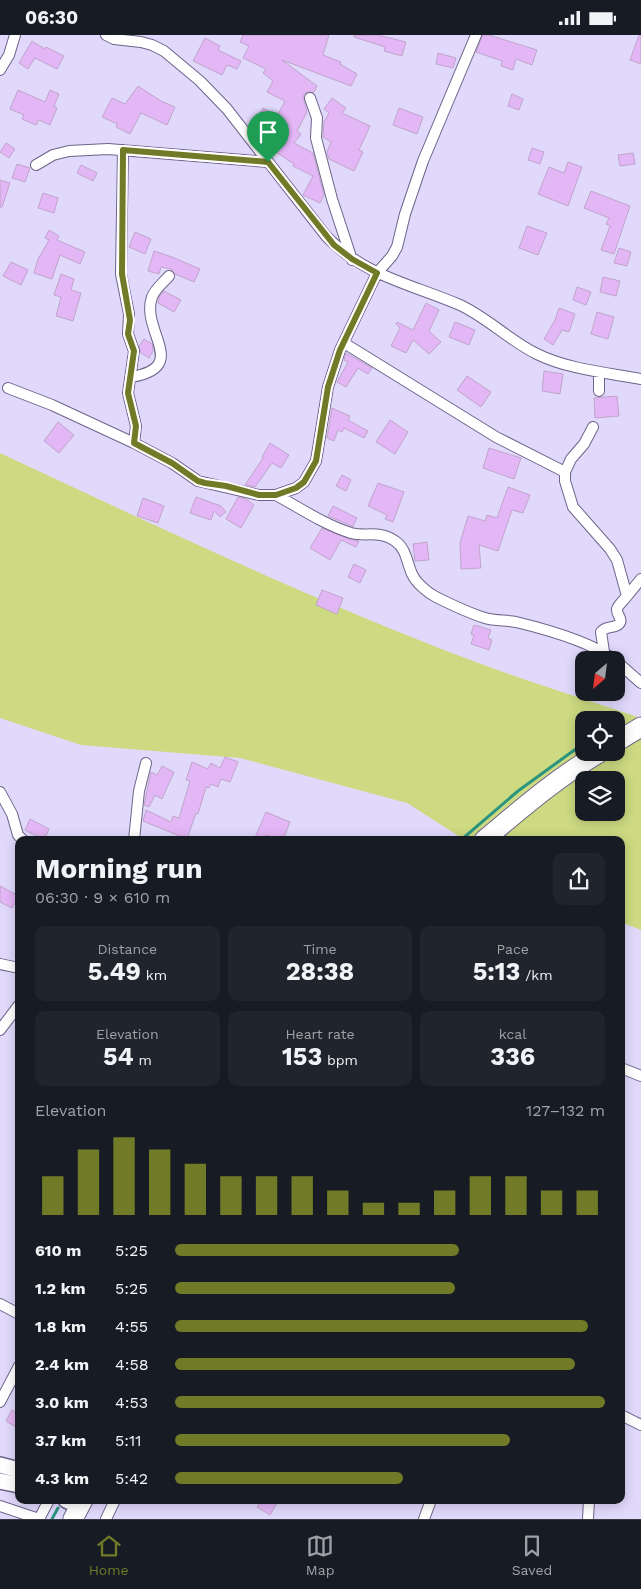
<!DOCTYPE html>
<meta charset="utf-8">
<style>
:root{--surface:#171b24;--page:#20242c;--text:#f1f3f6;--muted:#9ea1a6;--line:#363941;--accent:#717b27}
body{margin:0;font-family:"Work Sans",sans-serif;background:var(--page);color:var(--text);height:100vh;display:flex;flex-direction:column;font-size:19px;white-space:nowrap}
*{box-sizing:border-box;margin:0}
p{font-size:16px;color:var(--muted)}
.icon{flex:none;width:28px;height:28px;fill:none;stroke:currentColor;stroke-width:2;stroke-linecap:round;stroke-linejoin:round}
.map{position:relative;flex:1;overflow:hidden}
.panel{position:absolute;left:15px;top:801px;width:610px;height:668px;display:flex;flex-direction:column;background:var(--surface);border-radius:10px;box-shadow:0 2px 12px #0003}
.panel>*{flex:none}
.needle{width:32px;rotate:208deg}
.fabs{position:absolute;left:575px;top:616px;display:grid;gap:10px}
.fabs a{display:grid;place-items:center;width:50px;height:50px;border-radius:10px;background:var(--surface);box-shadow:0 2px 12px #0003;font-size:25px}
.pin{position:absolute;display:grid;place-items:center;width:42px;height:42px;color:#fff;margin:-51px -21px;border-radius:50% 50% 50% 0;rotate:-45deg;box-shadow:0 0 5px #0007}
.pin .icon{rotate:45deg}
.round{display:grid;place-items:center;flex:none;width:52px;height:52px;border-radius:10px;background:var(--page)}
.overview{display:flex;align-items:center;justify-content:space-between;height:85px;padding:0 20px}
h1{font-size:28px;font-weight:700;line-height:38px}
.stats{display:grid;grid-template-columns:repeat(3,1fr);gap:8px;height:85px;padding:5px 20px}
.stats div{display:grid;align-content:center;border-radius:10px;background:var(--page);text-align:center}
.stats b{font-size:25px;font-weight:700}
.stats small{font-size:14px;font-weight:400}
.stats p{font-size:14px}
.chart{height:140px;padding:10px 20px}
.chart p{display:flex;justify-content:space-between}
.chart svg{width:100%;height:90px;margin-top:5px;stroke:var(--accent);stroke-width:6}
ul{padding:0 20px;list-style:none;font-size:16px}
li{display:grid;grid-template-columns:80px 60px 1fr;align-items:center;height:38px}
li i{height:12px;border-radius:6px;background:var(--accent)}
.status{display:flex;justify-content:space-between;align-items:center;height:35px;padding:0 25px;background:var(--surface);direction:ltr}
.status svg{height:14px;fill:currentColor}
.dock{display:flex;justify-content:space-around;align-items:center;height:70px;border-top:1px solid var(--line);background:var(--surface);font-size:14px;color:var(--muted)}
.dock a{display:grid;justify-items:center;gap:2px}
.dock .on{color:var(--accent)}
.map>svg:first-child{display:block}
</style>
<div class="status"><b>06:30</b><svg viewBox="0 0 49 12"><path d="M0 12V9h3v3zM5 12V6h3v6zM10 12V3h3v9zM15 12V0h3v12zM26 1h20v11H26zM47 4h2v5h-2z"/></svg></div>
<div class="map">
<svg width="641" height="1484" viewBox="0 0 641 1484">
<rect width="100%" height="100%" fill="#e1d9fc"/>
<path fill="#cdda81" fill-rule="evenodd" d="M0,418C156,491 312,565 473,626C528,647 585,664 641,683V895L621,887V805H465L407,768L240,723L81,710L0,683ZM584,685H616V718H584ZM584,745H616V778H584Z"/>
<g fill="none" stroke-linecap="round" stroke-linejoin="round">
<path stroke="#2b947f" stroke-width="3" d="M461,805L518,756L584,708
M52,1484L58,1473"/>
</g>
<path fill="#e3b6f5" stroke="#c0a5cb" d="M243,0H329L323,20L341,27L340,29L357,39L351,51L282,25L317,51L314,57H307L303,61L307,77L297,96L301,99L294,108L313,118L324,160L320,168L303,160L313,141L293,131L294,129L270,113L275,105L253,92L263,73L277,81L285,66L267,57L273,46L263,38L266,34L243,23L249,11L240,7Z
M354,0H378L406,7L402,21L384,16L385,12L354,2Z
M483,0H489L537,15L532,30L516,24L513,35L501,31L502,26L476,17Z
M639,0H641V29L630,25Z
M205,3L220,11L218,15L241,26L237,34L227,30L222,40L193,26Z
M32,6L45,14L46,12L64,21L57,34L35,23L28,34L19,28Z
M438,18L456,23L453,33L436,29Z
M138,51L161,66L175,72L167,90L141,78L130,99L116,92L117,89L102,82L112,63L125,69Z
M18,55L45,67L50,55L59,59L54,71L57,73L50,90L39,85L36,90L22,84L24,80L10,74Z
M512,59L523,64L519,75L508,71Z
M332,63L346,73L342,78L370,91L359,115L363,117L354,136L329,124L327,117L331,107L323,102L324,87L329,78L324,74Z
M399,73L423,82L417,99L393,90Z
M6,108L15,114L9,123L0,117Z
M532,113L544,117L540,129L528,125Z
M633,118L635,129L620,131L618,120Z
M568,127L582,132L568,171L538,159L549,132L564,138Z
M17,129L30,133L25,147L12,143Z
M81,130L97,138L93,146L77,138Z
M0,145L10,148L2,172H0Z
M591,156L630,171L614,219L601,215L610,191L606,189L609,183L584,173Z
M43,158L58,163L54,178L38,173Z
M527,191L547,198L538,220L519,213Z
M49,195L59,201L57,205L85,217L80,229L60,220L52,244L34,238L38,224L49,205L45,203Z
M135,197L151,204L145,219L129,212Z
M619,213L631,217L627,231L614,228Z
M154,216L172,222L200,234L194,247L175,239L171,234L161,232L159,239L148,236Z
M11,227L28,235L21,250L3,241Z
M61,239L74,244L71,255L81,258L73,286L56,281L61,262L54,260Z
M603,242L620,246L616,261L600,257Z
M577,252L591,257L586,270L573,265Z
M164,256L181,265L174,277L158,268L159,262Z
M426,268L439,275L429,296L441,307L429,319L413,305L406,318L391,311L400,293L396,289L397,287L413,295Z
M559,273L575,279L569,297L562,295L553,310L544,304L555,285Z
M597,277L614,282L608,304L591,299Z
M455,287L475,295L469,310L449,302Z
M144,304L152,309L153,312V316L149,323L141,318L139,311Z
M346,318L372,333L368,339L358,333L346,352L337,347L348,327L344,325Z
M544,336L563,339L560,359L542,356Z
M467,341L491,357L481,372L457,355Z
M617,361L619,381L595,383L594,363Z
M332,373L350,381L348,385L368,396L364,403L344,393L342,397L338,395L334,406L327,403Z
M390,385L408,397L395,419L376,407Z
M58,387L74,400L59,418L44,406Z
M270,408L289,420L281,433L272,428L255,452L245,450L263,423L262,422Z
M489,413L521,423L514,444L483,433Z
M342,440L351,445L346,456L336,451Z
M378,448L404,457L393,487L385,484L387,480L368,471Z
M508,452L530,460L523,478L512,475L498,516L479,510L481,533L461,534L460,508L468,481L485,486L487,480L497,483Z
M196,462L221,471L226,477L220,482L214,476L211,485L190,478Z
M238,462L246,464L254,470L241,493L226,484Z
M143,463L164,471L158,488L137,481Z
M333,471L357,483L353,491L354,492L328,481Z
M322,493L349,504L359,506L356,512L341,505L330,525L310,513Z
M427,507L429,525L415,526L413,509Z
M354,529L366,535L360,548L348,542Z
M322,555L343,563L337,579L316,570Z
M474,590L491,595L488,603L492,605L489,615L471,609L474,600L471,599Z
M225,722L238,727L230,747L221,744L218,752L211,749L209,753L206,752L198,779L196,778L187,804L143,786L146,775L171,787L173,781L179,783L190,746L186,745L192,727L208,734L211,728L220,733Z
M162,731L174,737L162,764L155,760L149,772L144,770L151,737L157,740Z
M266,777L290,787L283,805H278L266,800L264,805H254Z
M30,784L49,794L44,805L25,795Z
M0,851L19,861L12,873L0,867Z
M12,1375L19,1379V1394L6,1386Z
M262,1465H272L277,1468L270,1480L257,1472Z"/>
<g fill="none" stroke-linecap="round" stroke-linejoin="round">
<defs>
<path id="street" d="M106,0L114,4L141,7L152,10L164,16L200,46L227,74L326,201C364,241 411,249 460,270C488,283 510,306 537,319C567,334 608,338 641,344
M0,35L9,20L15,0
M310,63L317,83L316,103L332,164L352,225
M123,115L121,239L129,279L128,299L134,316L128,358L136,391L134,408
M36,130L53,120L69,116L108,114L268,127
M344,308L496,402L565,437
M599,337V356
M131,342C191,332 140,296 152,262C155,254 163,248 169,241
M8,353L52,370L134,408L172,428L198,446L259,460H276L296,453L304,447L316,426L328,352L340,315L377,238L392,221L397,212L405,179L423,126L476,0
M593,392L584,409L571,424L565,437V446L573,472L610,514L617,525L627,561C624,565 618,570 617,574C616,580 624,584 619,589C614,594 606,590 601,597L604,617
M276,460C300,473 325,490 351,498C366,502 380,495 395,506C406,513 407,528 412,539C416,548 428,558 436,562C452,570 469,578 485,583C495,586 506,585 516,587C545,594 591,607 615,625
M627,561L641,544
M616,626L641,648
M0,757L12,779L18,800L23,805
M134,805L139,756L146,728
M0,929L19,933
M0,995L19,970
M621,1033L641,1041
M0,1269L19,1279
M0,1367L19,1331
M621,1380L641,1390
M0,1471L39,1484
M39,1484L49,1465
M106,1484L115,1465
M424,1484L431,1465
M588,1484L589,1465"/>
<path id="secondary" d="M0,1430L19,1435
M0,1446L19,1450
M66,1465L79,1471"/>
<path id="highway" d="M616,707L641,692
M484,805C521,774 558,742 599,718
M73,1484L83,1465"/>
</defs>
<use href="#street" stroke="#6e648b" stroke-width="12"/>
<use href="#secondary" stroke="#6e648b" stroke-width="18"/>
<use href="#highway" stroke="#6e648b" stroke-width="21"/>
<use href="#street" stroke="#fff" stroke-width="10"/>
<use href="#secondary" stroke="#fff" stroke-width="15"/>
<use href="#highway" stroke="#fff" stroke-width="19"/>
</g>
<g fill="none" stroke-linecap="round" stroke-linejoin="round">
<defs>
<path id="route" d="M123,115L268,127L334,210L352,224L377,238L340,315L328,352L316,426L304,447L296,453L276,460H259L226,451L205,448L198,446L172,428L134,408L136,391L128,358L134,316L128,299L130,285L122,239Z"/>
</defs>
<use href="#route" stroke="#fff" stroke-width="10"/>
<use href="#route" stroke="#717b27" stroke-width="6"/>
</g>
</svg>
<div class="fabs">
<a><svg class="needle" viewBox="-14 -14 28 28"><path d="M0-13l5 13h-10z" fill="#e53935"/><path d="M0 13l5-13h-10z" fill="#9ea1a6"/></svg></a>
<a><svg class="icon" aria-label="locate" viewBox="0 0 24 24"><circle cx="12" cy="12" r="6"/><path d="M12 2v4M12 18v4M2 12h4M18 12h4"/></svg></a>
<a><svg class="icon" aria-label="layers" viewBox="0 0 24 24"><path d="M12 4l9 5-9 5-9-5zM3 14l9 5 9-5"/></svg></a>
</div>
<div class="pin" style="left:268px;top:127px;background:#1e9e55"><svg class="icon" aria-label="arrive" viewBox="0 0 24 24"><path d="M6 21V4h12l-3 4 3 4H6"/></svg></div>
<section class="panel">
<div class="overview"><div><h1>Morning run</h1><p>06:30 · 9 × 610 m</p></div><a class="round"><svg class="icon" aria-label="share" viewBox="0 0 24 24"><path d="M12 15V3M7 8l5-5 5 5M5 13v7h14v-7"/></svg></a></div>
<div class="stats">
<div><p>Distance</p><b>5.49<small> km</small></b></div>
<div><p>Time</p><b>28:38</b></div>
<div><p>Pace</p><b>5:13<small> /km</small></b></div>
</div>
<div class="stats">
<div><p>Elevation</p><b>54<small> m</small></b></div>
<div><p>Heart rate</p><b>153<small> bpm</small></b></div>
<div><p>kcal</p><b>336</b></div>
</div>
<div class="chart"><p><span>Elevation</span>127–132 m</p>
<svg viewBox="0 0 160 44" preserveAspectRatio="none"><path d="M5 44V25M15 44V12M25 44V6M35 44V12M45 44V19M55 44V25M65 44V25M75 44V25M85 44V32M95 44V38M105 44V38M115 44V32M125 44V25M135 44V25M145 44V32M155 44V32"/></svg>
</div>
<ul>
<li><b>610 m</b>5:25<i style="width:66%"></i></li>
<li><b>1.2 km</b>5:25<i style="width:65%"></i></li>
<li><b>1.8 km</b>4:55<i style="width:96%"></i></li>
<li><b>2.4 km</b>4:58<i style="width:93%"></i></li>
<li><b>3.0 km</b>4:53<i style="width:100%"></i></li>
<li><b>3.7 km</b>5:11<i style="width:78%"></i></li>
<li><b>4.3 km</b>5:42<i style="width:53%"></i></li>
</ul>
</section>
</div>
<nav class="dock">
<a class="on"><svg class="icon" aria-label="home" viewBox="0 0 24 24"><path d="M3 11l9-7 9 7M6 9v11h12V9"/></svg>Home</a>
<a><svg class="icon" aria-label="map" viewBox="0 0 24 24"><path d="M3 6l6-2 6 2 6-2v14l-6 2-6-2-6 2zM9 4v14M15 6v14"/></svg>Map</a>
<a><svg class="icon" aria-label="saved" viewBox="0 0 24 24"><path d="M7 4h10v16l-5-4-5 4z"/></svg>Saved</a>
</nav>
